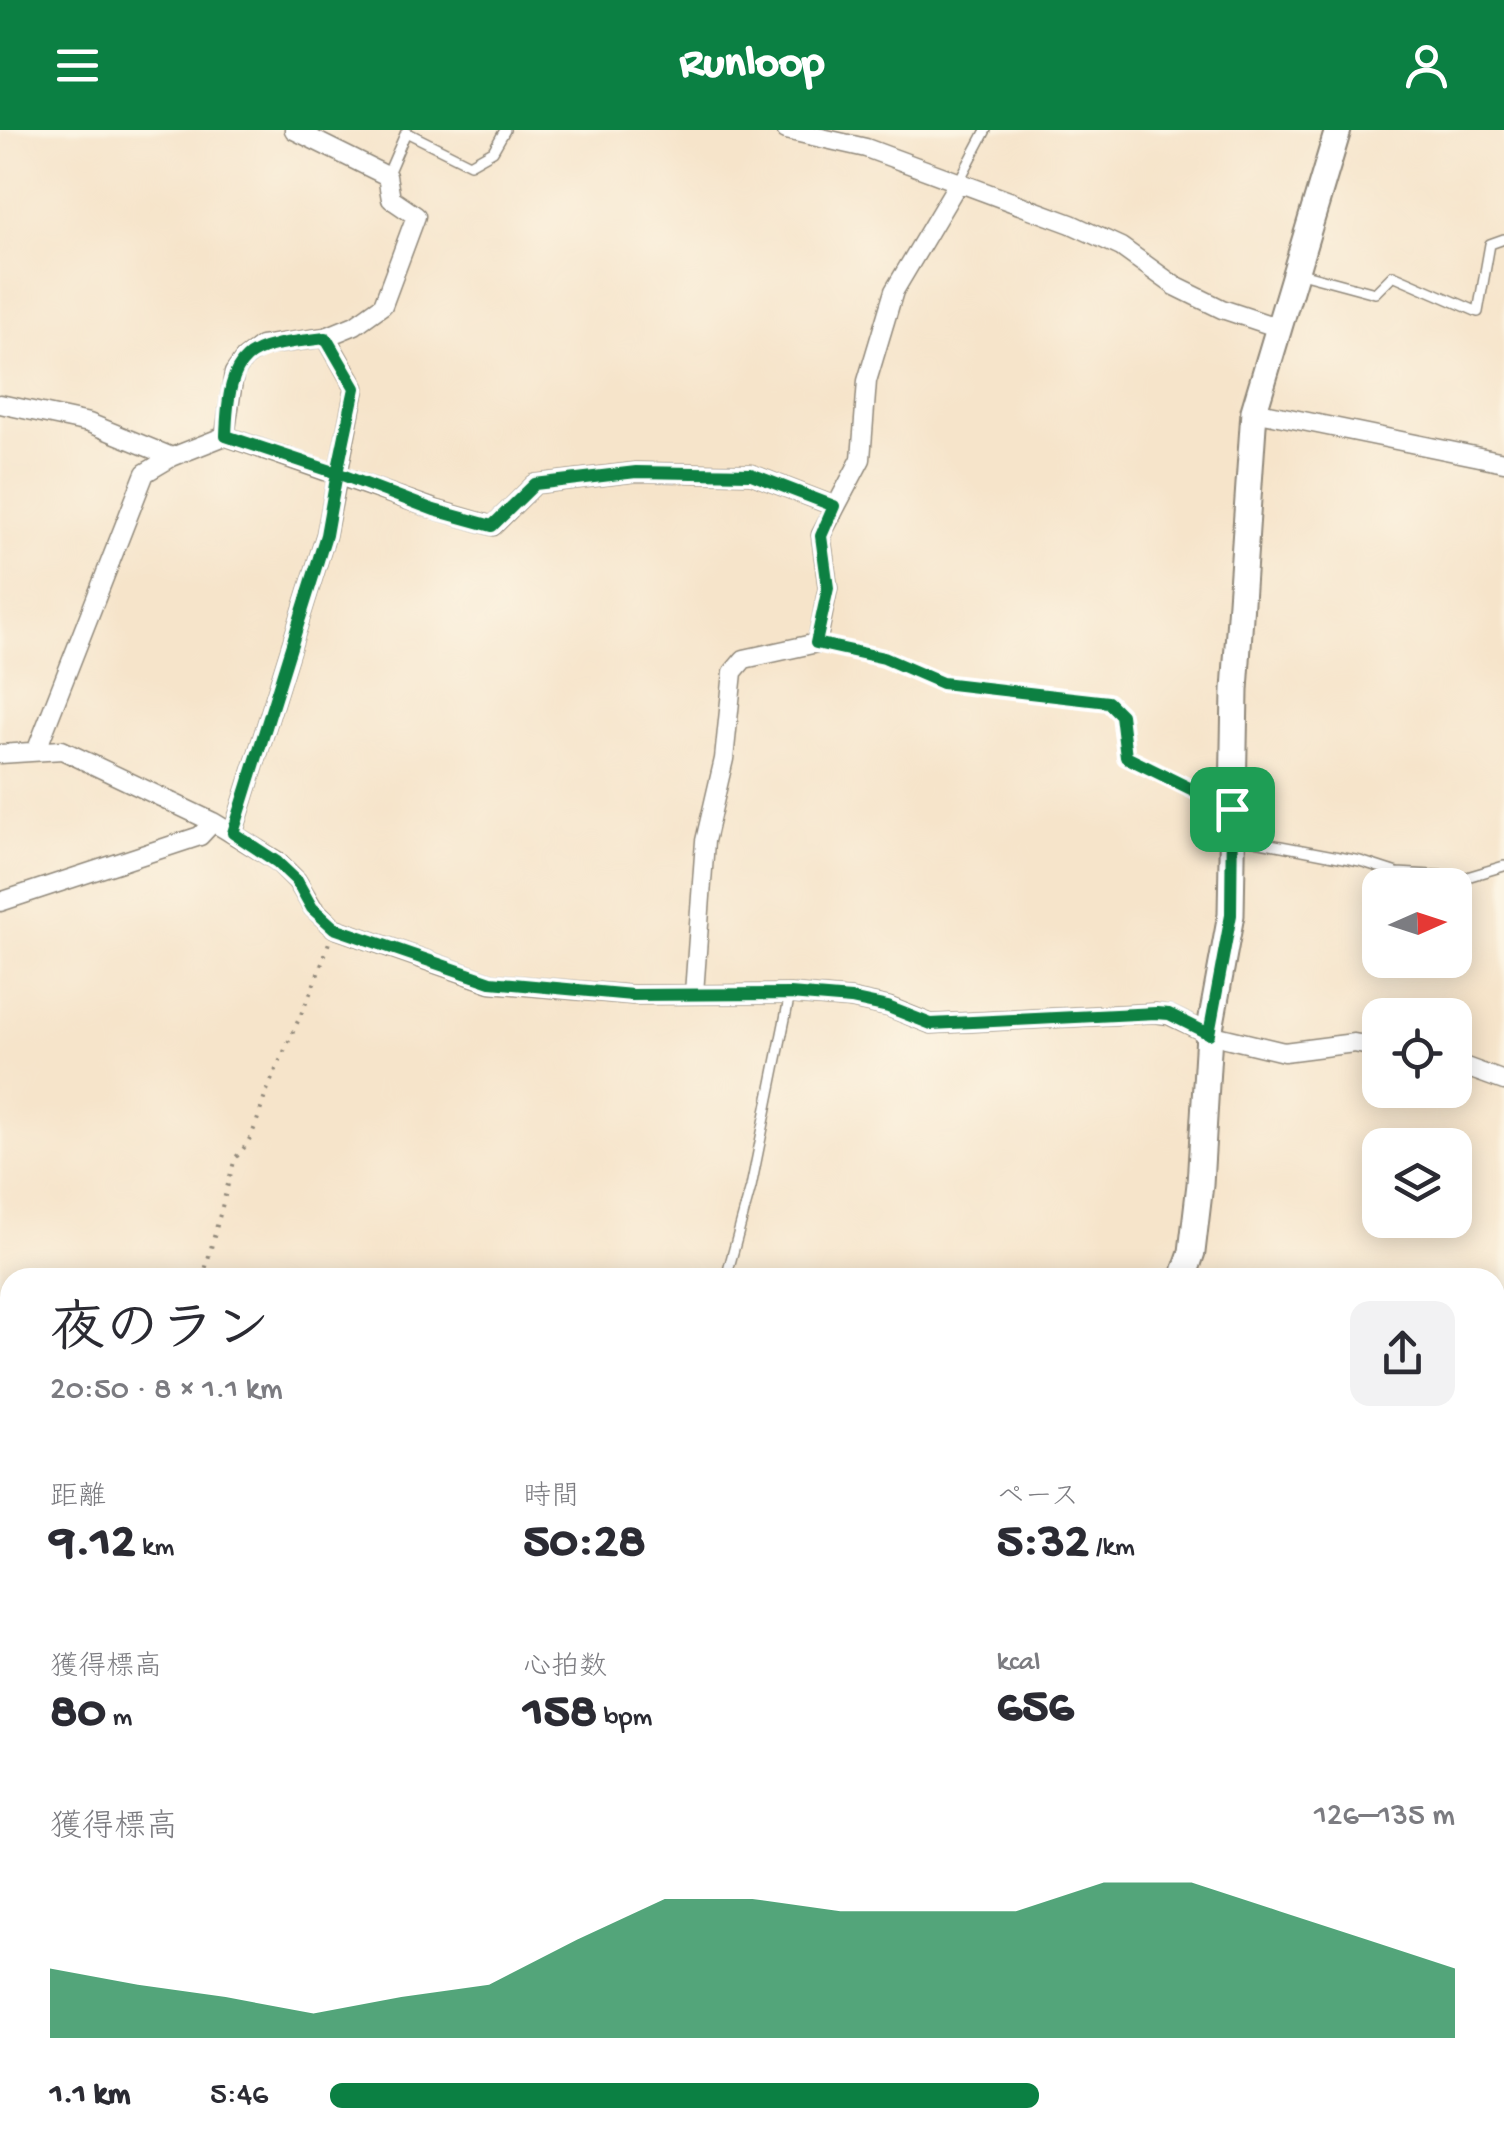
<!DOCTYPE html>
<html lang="ja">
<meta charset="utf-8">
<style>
:root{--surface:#fff;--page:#f2f2f3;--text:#2b2b33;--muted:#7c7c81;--accent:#0b8043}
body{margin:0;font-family:"Gochi Hand","Klee One",sans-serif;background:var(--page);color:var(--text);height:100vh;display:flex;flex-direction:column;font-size:38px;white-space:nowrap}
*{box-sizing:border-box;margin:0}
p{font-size:32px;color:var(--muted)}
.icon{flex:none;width:55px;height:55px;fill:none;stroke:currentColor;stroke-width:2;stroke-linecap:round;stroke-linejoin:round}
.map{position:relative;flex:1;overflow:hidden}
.details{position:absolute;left:0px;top:1138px;width:1505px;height:888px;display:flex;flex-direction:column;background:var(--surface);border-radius:30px 30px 0 0;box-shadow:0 5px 25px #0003}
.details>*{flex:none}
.needle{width:65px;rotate:87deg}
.tools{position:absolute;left:1362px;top:738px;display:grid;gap:20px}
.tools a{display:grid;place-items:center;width:110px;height:110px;border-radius:20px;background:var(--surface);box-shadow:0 5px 25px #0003;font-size:50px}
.pin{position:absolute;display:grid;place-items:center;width:85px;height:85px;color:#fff;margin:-42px;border-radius:20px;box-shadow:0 5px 15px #0006}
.round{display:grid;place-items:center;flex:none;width:105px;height:105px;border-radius:20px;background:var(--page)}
.overview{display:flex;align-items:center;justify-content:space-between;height:170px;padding:0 50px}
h1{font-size:55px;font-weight:800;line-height:75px}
.figures{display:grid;grid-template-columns:repeat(3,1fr);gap:15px;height:170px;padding:10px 50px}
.figures div{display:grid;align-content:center}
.figures b{font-size:50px;font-weight:800}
.figures small{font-size:28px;font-weight:400}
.figures p{font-size:28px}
.chart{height:280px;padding:20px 50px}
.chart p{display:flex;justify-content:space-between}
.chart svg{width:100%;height:180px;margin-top:10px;fill:var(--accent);opacity:.7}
ul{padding:0 50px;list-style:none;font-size:32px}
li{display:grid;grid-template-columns:160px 120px 1fr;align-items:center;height:75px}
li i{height:25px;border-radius:12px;background:var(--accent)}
header{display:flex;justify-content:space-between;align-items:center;height:130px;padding:0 50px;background:var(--accent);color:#fff;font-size:45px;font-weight:800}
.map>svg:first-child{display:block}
</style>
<header><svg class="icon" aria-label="menu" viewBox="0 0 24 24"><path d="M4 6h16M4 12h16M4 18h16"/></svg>Runloop<svg class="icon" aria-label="person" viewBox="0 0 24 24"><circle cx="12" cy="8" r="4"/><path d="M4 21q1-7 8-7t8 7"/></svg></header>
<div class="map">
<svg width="1504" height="2023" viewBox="0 0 1504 2023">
<rect width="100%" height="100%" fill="#fcf5e5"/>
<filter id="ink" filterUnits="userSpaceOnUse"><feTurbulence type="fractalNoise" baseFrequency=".01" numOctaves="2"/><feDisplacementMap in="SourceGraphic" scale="20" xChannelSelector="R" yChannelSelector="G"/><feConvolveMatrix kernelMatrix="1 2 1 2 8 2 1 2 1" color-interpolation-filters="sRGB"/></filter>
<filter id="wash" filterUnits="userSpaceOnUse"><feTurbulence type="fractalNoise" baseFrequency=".0048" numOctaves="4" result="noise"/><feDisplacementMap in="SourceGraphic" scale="40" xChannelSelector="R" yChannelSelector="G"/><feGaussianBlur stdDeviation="2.25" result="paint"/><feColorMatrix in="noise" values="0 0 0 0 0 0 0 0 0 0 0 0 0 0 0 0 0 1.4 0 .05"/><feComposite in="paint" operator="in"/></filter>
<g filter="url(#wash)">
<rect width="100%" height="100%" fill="#f6e4ca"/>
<path fill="#edd1e9" d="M111,2015H479V2023H112Z"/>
</g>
<g filter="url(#ink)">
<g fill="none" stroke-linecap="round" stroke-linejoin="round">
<defs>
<path id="lane" d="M387,46L406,2L470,34L493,21L505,0
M958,53L986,0
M1297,142L1375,163L1393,145L1478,182L1490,114L1504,109
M817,513L884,528L942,553L1107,572L1121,585L1126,627L1231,679
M1234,707L1360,731L1397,743L1467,747L1504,736
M726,1148L751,1057L790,864
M1495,1266L1504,1267
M1495,1579L1504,1548
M0,1764L10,1763"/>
<path id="street" d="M786,0L866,18L1071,94L1121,117L1175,156L1222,179L1279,198
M0,274L89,293L172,327
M1254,281L1504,332
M225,306L234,243L244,229L261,216L326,207L355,195L383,175L416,86L391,69L387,46L294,0
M37,619L145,343L172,327L225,306L434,379L493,396L535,354L636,342L751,344L834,376
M0,624L62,620L213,692L277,731L297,751L313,778L334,798L491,853L632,865L790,864L851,869L889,877L931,894L1155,883L1169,885L1209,904L1284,922L1354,913L1380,918
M233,703L326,405L355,258L326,207
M0,772L200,706L213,692
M694,863L705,711L724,629L733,542L744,529L817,513L828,458L821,405L861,329L867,251L894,161L958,53
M1455,933L1504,951
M0,1871L10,1869
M97,2015L98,2023
M491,2015V2023
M1294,2023V2015"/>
<path id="secondary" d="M1183,1148L1192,1122L1200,1054L1209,904L1231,785L1235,560L1254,281L1338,0
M0,1268L10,1270
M1495,1431L1504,1427
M967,2023V2015"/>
</defs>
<use href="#lane" stroke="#90887a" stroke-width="12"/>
<use href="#street" stroke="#90887a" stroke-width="21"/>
<use href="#secondary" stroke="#90887a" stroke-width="29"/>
<path stroke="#90887a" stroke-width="4" stroke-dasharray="2.5 8" stroke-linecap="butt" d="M203,1148L235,1028C257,1008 259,977 271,951C291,904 314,861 329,812"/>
<use href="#lane" stroke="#fff" stroke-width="9"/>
<use href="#street" stroke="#fff" stroke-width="18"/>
<use href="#secondary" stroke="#fff" stroke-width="25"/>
</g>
</g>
<g fill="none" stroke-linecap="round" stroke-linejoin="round" filter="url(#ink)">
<defs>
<path id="route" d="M1232,679L1126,627L1121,585L1108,572L942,553L884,528L816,513L828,458L821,406L834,376L751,344L636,342L535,354L492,396L434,380L337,343L355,258L326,208C246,217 229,218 226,306L337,343L326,405L233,703L277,732L297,751L312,778L334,798L491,852L632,865L790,864L851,869L888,877L931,894L1156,883L1169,884L1209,904L1231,785L1232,679"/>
</defs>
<use href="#route" stroke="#fff" stroke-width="20"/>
<use href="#route" stroke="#0b8043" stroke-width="12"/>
</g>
</svg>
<div class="tools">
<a><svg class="needle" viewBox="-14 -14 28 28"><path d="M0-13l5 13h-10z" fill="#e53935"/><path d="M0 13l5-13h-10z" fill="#7c7c81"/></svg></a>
<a><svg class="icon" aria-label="locate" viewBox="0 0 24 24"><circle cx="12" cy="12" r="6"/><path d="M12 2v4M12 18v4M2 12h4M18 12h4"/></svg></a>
<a><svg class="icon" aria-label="layers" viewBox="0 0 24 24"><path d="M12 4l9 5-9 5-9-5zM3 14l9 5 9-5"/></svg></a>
</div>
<div class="pin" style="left:1232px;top:679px;background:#1e9e55"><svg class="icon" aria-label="arrive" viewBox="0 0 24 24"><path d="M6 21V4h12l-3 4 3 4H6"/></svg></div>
<section class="details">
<div class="overview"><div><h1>夜のラン</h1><p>20:50 · 8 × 1.1 km</p></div><a class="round"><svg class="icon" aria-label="share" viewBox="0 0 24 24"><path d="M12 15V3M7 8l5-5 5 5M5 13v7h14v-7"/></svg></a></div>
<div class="figures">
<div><p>距離</p><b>9.12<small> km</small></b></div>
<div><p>時間</p><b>50:28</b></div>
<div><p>ペース</p><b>5:32<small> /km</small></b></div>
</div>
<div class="figures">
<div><p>獲得標高</p><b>80<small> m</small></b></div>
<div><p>心拍数</p><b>158<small> bpm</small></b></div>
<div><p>kcal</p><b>656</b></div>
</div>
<div class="chart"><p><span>獲得標高</span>126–135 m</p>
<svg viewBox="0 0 160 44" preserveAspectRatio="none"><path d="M0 44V27L10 31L20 34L30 38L40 34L50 31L60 20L70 10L80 10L90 13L100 13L110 13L120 6L130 6L140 13L150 20L160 27V44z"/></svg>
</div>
<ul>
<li><b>1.1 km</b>5:46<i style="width:63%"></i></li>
</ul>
</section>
</div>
